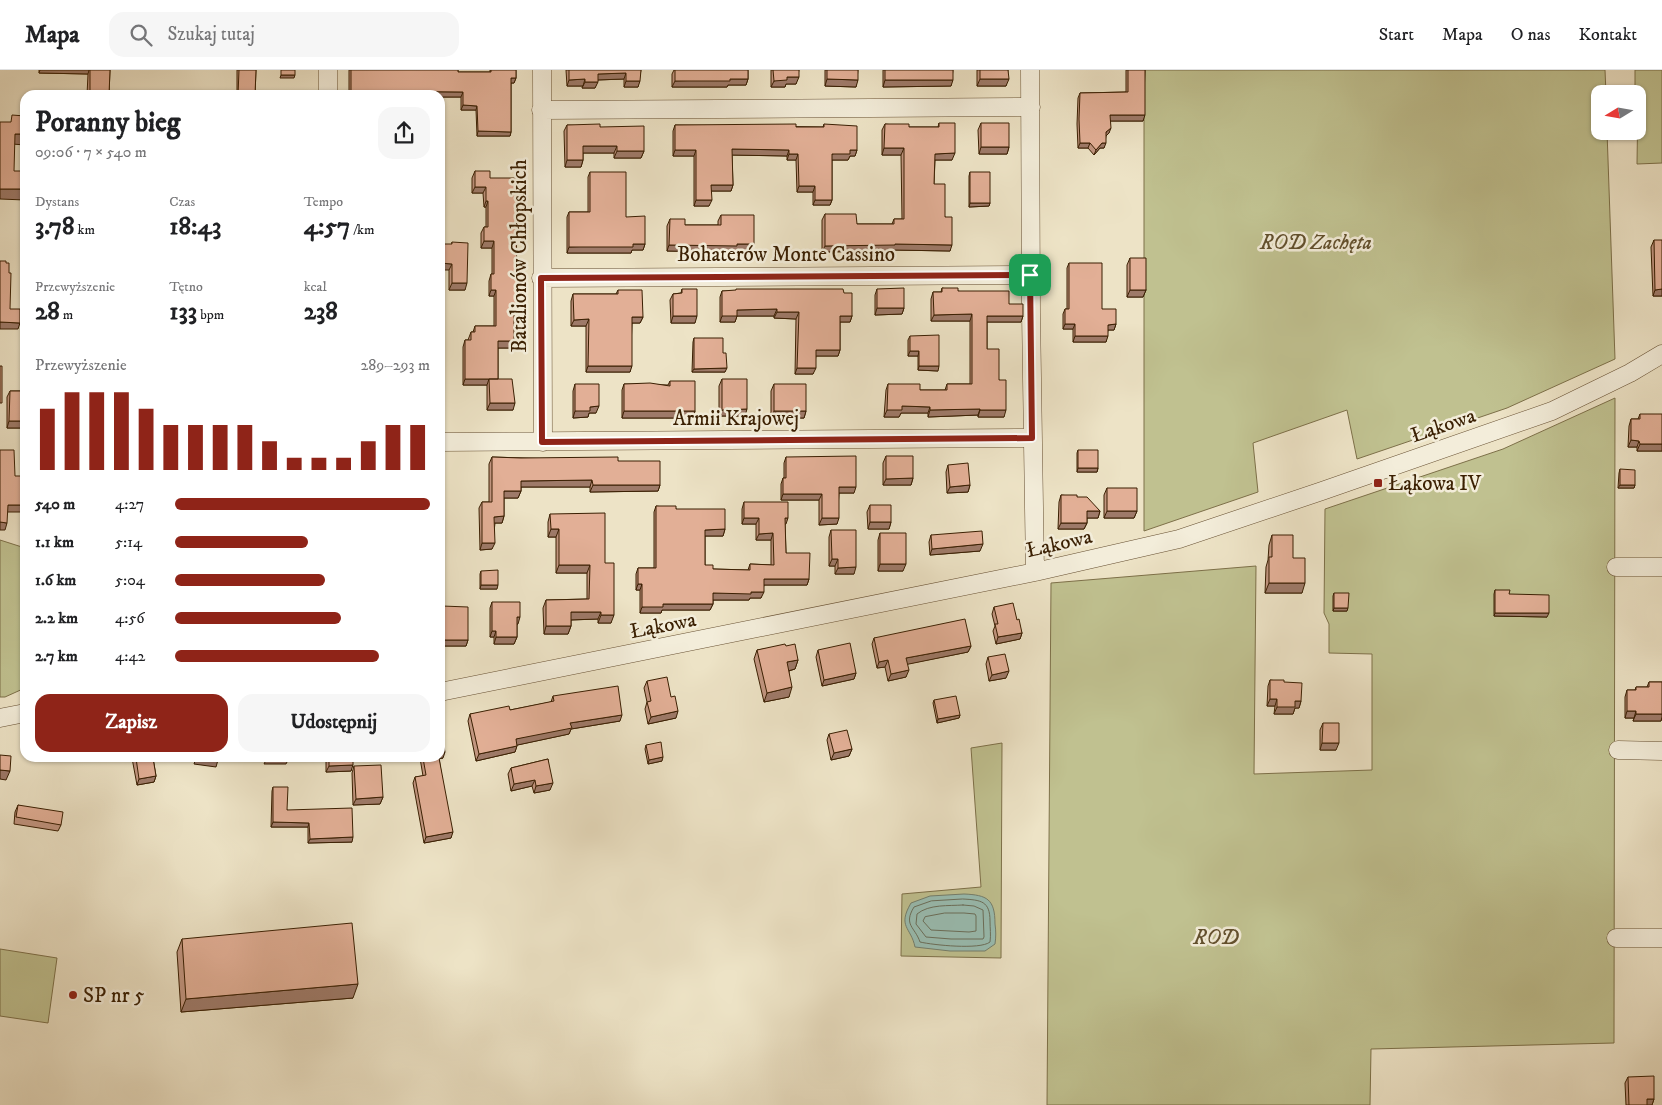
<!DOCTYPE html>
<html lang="pl">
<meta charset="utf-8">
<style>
:root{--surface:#fff;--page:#f6f6f6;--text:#202124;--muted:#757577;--line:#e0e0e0;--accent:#8f2418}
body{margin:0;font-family:"IM FELL DW Pica",serif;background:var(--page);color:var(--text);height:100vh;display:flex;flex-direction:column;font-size:19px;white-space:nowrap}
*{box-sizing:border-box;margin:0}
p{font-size:16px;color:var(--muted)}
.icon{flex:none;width:28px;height:28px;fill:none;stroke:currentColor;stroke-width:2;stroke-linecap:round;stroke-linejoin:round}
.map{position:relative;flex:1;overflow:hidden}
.panel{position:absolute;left:20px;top:20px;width:425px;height:672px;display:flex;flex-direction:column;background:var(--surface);border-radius:15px;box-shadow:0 1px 4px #0004}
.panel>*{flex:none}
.needle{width:32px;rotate:259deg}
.tools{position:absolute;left:1591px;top:15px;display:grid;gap:10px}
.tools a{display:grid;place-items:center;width:55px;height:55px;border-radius:10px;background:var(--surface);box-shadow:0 1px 4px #0004;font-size:25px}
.pin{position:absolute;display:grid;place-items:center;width:42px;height:42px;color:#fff;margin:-21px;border-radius:10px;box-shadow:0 2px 8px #0006}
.round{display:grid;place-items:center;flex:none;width:52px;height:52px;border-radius:15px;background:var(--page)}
.headline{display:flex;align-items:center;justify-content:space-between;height:85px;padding:0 15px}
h1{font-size:28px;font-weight:700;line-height:38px}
.figures{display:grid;grid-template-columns:repeat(3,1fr);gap:8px;height:85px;padding:5px 15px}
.figures div{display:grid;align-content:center}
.figures b{font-size:25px;font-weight:700}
.figures small{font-size:14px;font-weight:400}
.figures p{font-size:14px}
.chart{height:140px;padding:10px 15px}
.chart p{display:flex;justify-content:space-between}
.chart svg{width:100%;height:90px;margin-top:5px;stroke:var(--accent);stroke-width:6}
.button{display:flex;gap:10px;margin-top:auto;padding:10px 15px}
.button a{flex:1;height:58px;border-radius:15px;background:var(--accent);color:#fff;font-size:20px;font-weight:700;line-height:58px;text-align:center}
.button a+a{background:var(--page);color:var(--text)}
ul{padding:0 15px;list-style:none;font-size:16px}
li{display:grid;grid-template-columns:80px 60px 1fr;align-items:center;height:38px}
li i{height:12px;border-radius:6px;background:var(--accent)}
header{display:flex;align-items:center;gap:30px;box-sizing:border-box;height:70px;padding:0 25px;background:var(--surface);border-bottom:1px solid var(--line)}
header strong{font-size:24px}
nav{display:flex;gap:28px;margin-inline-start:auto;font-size:18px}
.search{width:350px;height:45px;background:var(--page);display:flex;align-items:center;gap:12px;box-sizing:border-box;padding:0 18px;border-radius:15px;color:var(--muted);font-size:19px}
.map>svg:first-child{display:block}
</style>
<header>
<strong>Mapa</strong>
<div class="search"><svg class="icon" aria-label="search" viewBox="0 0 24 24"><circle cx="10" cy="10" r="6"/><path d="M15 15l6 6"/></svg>Szukaj tutaj</div>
<nav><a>Start</a><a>Mapa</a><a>O nas</a><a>Kontakt</a></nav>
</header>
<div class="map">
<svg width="1662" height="1035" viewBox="0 0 1662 1035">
<rect width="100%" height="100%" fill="#ede3c6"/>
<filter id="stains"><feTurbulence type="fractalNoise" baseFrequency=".004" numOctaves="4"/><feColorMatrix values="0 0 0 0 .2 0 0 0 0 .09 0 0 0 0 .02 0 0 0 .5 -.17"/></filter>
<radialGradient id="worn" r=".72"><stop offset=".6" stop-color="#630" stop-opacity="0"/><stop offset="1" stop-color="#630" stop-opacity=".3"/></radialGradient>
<path fill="#c0c190" stroke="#7d7049" d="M1144,0H1605L1606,24H1600V61H1607L1615,289L1507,338L1357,389L1347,340L1253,373L1258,422L1144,461Z
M1635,0H1662V93L1637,94L1638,24H1635Z
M1615,328L1614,973L1371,979L1370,1035H1047L1051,513L1256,496L1254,704L1372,700V584L1329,583V554L1324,543L1325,439L1503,379Z
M0,470L25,478V618L5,627H0Z
M1002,673L1001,888L901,886L902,824L981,817L971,678Z
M0,879L57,888L48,953L0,946Z"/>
<path fill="#99beb3" stroke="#737e6c" d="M964,824C987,825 995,829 995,854C996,861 996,867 995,874L985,881H950L915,877C911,857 897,857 911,833L930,826Z"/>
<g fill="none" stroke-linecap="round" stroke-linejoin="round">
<path stroke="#6a6e5a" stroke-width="1" d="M963,829C981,830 990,831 990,851C990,858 991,865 990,872C980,880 933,875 920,872C915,857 903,855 914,837L931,831Z
M963,835L974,836L983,840L984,867L983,869H951L926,867L916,854L917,844C929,834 949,836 963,835Z
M945,843H964L975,844L976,846V861L969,862L931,860L923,851L925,847Z"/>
<defs>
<path id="minor" d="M542,0L543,372
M1030,0L1031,243L1035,502
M328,25V0
M541,40L1031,37
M541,208L1031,205
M440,372L1032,368
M1616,497H1662
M440,622L1035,502L1179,469L1322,421L1552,341L1630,303L1662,284
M0,648L25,643
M1618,680L1662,681
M1616,868H1662"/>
</defs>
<use href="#minor" stroke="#675033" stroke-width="19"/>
<use href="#minor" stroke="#f3edda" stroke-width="18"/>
</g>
<path fill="#c29681" stroke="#3a1f02" d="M39,0H110L109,25H87L88,4L39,3Z
M237,0H256L255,25H237Z
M349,0H458V2H490V0H516V8L514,13H511V62L510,66H477L476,40H461V27H440V25H349Z
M566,0H641L638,17H624V9L598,10L595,18H582L583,16H567Z
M674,0H748V9L746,15H728L727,17H672V4Z
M771,0H799L796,14H786L785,17H771Z
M825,0H858L856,17L825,16Z
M883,0H953L951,16L883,17Z
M977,0H1008L1006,16H977Z
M1126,0H1145L1143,51H1110L1109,63L1106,66L1104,78H1100L1094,85L1088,78H1078L1077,54L1078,28L1080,23L1126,22Z
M939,53L952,90H935L934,114L945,147L950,181L893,180L892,181L822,182V150L825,144L857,154H892L894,149H902L901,85H882V60L885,54L909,57H938Z
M981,53L1009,77L1007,84H979L978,60Z
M824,54L857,80L855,86H850L848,90H832V130L830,135H813V122H797L796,90H787V86L732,85L733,115L731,121H711L709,136H694V86H673V61L675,55L823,57Z
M567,55L600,57L644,81L641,88H614V83H583V90L581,97H565L564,61Z
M475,101L490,108L514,243L512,278H498V309L513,340H487V315H463V277L465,270H468L471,262H473L475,256H494V226H489V211L491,204H492V178H481V163L484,157H486V137H484L483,123H472V108Z
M590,102L626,147L645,174L643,180H632L631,183H567V147L569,142H588V107Z
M970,102L990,133L989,136L969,137V106Z
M721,145L752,181H735V182L667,181V156L670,149L685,155H718V151Z
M1654,170L1662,226H1653L1651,177Z
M452,172L465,220H449V200Z
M1130,188L1146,220L1143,227H1127V195Z
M1069,193L1102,239L1116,254L1114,260H1108L1106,272H1073V259H1063V244L1065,239H1067V198Z
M942,218L958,221L1009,234L1023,246L1021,252H987V279L999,310L1004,347H978V345L928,347V343H901L899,347H884L886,320L888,314L920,320H945L947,314H970V251H931V229L933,222H941Z
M682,219L695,253H671L670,230L673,224L681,223Z
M877,219L904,238L902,244L875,245V225Z
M618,220L643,247L640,253H632L630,302H586V256H571V231L573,224H616Z
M722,221L844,223L852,246L850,252H840V280L838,286H816L813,304H795L796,249L774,248V246H737L735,252H720V227Z
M910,266L938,301L918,300V286H908V270Z
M694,268L723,283L725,302H692L693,272Z
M722,309L745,346H719V316Z
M670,311L695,341L693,348H622V320L624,314L668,315Z
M575,314L596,343H589L588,347L573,348V321Z
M774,314L806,341L804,348H771V321Z
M10,321H25V358H7V327Z
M1640,344L1662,381H1637V377H1628L1629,356L1631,349H1638Z
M1078,380L1098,398L1097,402H1077V383Z
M886,386L913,408L911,415H883V393Z
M492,387L618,391L660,415L658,421L590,422V417H521V421L518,428H504V446L502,453H495L492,479L480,480L479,438L482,432H489V394Z
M786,387L854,423H839L837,454L819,455V430H781V414L783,408H784V393Z
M948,395L970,415L968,422L947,423L946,402Z
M1620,399L1635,415L1634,418H1618L1619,403Z
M1107,418L1137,441L1134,448H1104V425Z
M1061,425L1077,427L1100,441L1098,448H1087V453L1084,459H1058L1059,432Z
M744,432L786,454H785L786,483L809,509L807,515H764L761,528H750L749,530H713V534L710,540H662L661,543H640V520H636V504L638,498H654V442L656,436L676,439L725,459L723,466H705V495L713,499L748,500L750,494L771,495V470H756V454H742V439Z
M870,435L891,452L889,459H868L867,442Z
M550,444L605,493L611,553H598V549L571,550V556L568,564H544L543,538L546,530L587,529V503H556V467H548V452Z
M831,460L854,504H835V496H829V467Z
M880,463L903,501H878V470Z
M931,465L980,481L930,485L929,472Z
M1272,465L1293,488L1302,523H1265L1266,497L1268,490L1269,475Z
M481,501L497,519H480V504Z
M1495,520L1509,524L1547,547L1494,546V524Z
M1334,523L1347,541H1333V526Z
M492,532L518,554H517V567L514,574H494V567H490V538Z
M442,536L468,570L466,576H440V541Z
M994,537L1017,550L1022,563L1020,569L996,574L993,561L995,556L992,544Z
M874,568L971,576L968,582L907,594L906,607L888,611L885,597L877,598L872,574Z
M786,576L798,590L795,599L789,601V627L764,632L754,589L757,580Z
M818,580L856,603L854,609L822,616L816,587Z
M988,587L1006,608L989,611L986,594Z
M1270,610L1284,612L1301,631L1299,638H1295L1293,644H1274L1275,636H1267L1268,616Z
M647,611L676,648L648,654L645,639L647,632L644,618Z
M1649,612H1662V647L1661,651H1633L1634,648H1625V627L1627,620H1635L1636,617H1647Z
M553,626L620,651L571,659L569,664L517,675L515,682L476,691L468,651L470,644L510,640L551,632Z
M934,630L960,645L959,648L937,653L933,633Z
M1323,653L1336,680H1320V660Z
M829,664L852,679L849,686L831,690L827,670Z
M646,675L662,691L648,694L645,679Z
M132,688H153L156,706L154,712L137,715Z
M316,688H353L351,701L326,702V691H316Z
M420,688H443H439L451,768L424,773L413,713L415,707L423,706Z
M548,689L550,720L534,723L532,716L511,721L508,704L511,698Z
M354,696L383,727L380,734L353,735L352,703Z
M273,717L287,740L352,772L308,773V757H271L272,721Z
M18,735L61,755L58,761L14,754L15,742Z
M182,869L353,928L181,942L177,882Z
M1628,1007L1654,1029L1652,1035H1626L1625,1013Z"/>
<path fill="#9e7a69" stroke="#3a1f02" d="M40,0H89L88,4L39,3Z
M626,3L624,9L595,10L598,4Z
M281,5H295L294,8H280Z
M787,7H799L796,14H786L785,17H771L774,11Z
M511,8H516L514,13H510Z
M585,9L583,16H567L569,10Z
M730,9H748L746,15H728L727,17H672L675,11Z
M827,9L858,10L856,17L825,16Z
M980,9H1009L1006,16H977Z
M885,10H953L951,16L883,17Z
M626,11H640L638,17H624Z
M585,12H598L595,18H582Z
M351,21L463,22L461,27H440V25H349Z
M463,35L477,36L476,40H461Z
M1110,45H1145L1143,51H1108Z
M1111,58L1109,63L1104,68L1106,62Z
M478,61L511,62L510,66H477Z
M15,64H25V75L12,74Z
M1080,73H1090L1088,78H1078Z
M1102,73H1106L1104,78H1100L1094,85L1096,80Z
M583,76H617L614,83H580Z
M981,77H1009L1007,84H979Z
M884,78H904L901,85H882Z
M732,79L789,80L787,86L730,85Z
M675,80H696L694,86H673Z
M850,80H857L855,86H850L848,90H830L832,84Z
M617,81H644L641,88H614Z
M955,83L952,90H932L935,84Z
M789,84H798L796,90H787Z
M567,90H583L581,97H565Z
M711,115H733L731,121H709Z
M799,116H815L813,122H797Z
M475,117H486L483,123H472Z
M0,119H25V130L0,129Z
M696,130H712L709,136H694Z
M815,130H832L830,135H813Z
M486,131H488L486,137H484Z
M970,133H990L989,136L969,137Z
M484,171H494L492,178H481Z
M633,174H645L643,180H632L631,183H567L569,177Z
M737,174H754L752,181H735V182L667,181L669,175Z
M895,174L952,175L950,181L893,180L892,181L822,182L825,176Z
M440,193L452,194L449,200H440Z
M452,213H467L465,220H449Z
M1662,219V226H1653L1655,220Z
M491,220H496L494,226H489Z
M1130,220H1146L1143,227H1127Z
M877,238H904L902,244L875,245Z
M777,239L774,246H737L735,252H720L722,246L737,240Z
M777,242H799L796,249L774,248Z
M972,244L970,251H931L934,245Z
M673,246H697L695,253H671Z
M840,246H852L850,252H837Z
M987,246H1023L1021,252H985Z
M632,247H643L640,253H630Z
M589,249L586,256H571L574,250Z
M0,252L20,253L18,259H0Z
M1065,254H1075L1073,259H1063Z
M1116,254L1114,260H1106L1108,255Z
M1075,266H1108L1106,272H1073Z
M498,271H514L512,278H495Z
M816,280H840L838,286H813Z
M910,281H919L918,286H908Z
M588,296H632L630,302H586Z
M919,296H939L938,301L918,300Z
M727,298L725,302H692L694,299Z
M797,298H816L813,304H795Z
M465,309H489L487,315H463Z
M490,333H515L513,340H487Z
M599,336L596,343H589L588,347L573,348L575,341L590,337Z
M902,336L930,337L928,343H901L899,347H884L887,340Z
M747,339L745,346H719L722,340Z
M980,339L978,345L928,347L930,340Z
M980,340H1006L1004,347H978Z
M624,341H695L693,348H622Z
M774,341H806L804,348H771Z
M9,351H25V358H7Z
M1631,370L1639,371L1637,377H1628Z
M1640,374H1662V381H1637Z
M1078,398H1098L1097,402H1077Z
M913,408L911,415H883L886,409Z
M592,410L590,417H518L521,411Z
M593,415H660L658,421L590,422Z
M970,415L968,422L947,423L950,417Z
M1620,415H1635L1634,418H1618Z
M839,417H856L854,423H837Z
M504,421H521L518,428H502Z
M783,424H822L819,430H781Z
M8,435H25V442H5Z
M1087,441H1100L1098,448H1084Z
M1107,441H1137L1134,448H1104Z
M504,446L502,453H492L494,447Z
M744,448H759L756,454H742Z
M785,448H788L786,454H783Z
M822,448H839L837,454L819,455Z
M0,452L7,453L5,460H0Z
M870,452H891L889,459H868Z
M1061,453H1087L1084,459H1058Z
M551,459H559L556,467H548Z
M725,459L723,466H703L705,460Z
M773,463L771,470H756L759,464Z
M482,473H495L492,479L480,480Z
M983,474L980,481L930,485L932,479Z
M832,489H838L835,496H829Z
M880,494H906L903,501H878Z
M559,495H590L587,503H556Z
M856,497L854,504H835L838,498Z
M764,509H809L807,515H762Z
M1269,513H1305L1302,523H1265Z
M638,514H642L640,520H636Z
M481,515H498L497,519H480Z
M751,522H764L761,528H750L749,530H710L713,523Z
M440,523H443L441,529H440Z
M663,534H713L710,540H662L661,543H640L642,537Z
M1334,538H1348L1347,541H1333Z
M571,542H601L598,549L568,550Z
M1495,543H1549L1547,547L1494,546Z
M601,545H614L611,553H598Z
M517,547H520L518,554H514Z
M546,556H571L568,564H544Z
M492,561H496L494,567H490Z
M1022,563L1020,569L996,574L998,567Z
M496,567H517L514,574H494Z
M442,570H468L466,576H440Z
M971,576L968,582L904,595L906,588Z
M798,590L795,599L784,602L787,592Z
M888,590L885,597L877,598L879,592Z
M909,600L906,607L888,611L891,604Z
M1009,601L1006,608L989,611L992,605Z
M856,603L854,609L822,616L824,610Z
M792,617L789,627L764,632L767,623Z
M1270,629H1277L1275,636H1267Z
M1295,631H1301L1299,638H1295L1293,644H1274L1277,637Z
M678,641L676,648L648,654L651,647Z
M1627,641H1636L1634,648H1625Z
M1636,644H1662V647L1661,651H1633Z
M622,645L620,651L571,659L569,664L513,676L516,669L570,653Z
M960,645L959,648L937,653L938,649Z
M1322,673H1339L1336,680H1320Z
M517,676L515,682L476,691L479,684Z
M852,679L849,686L831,690L834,683Z
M445,682L443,688L436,689V688H440V683Z
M663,687L662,691L648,694L649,690Z
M83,688H101L81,691Z
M108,688H121L107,691Z
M196,688L218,690L216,697L194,694Z
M267,688H289L286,694H264Z
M317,688H327L326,691H316Z
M353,695L351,701L326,702L329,696Z
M0,700L10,701L6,710L0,709Z
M156,706L154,712L137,715L139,709Z
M535,710L532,716L511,721L514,714Z
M553,713L550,720L534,723L536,716Z
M383,727L380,734L353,735L356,729Z
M273,752L309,753L308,757H271Z
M453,762L451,768L424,773L426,767Z
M353,767L352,772L308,773L310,769Z
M358,914L353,928L181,942L186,929Z
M1647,1029H1654L1652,1035H1644Z"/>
<path fill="#e2af96" stroke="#3a1f02" d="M90,0H110L109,25H90Z
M239,0H256L255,25H238Z
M281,0H295V5H281Z
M351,0H458V2H491V0H516V8H511V62L478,61L477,36L463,35V22L351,21Z
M569,0H641L640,11H626V3L598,4V12H585V9L569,10Z
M675,0H748V9H730V11H675Z
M773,0H799V7H787V10L774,11Z
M827,0H858V10L827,9Z
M885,0H953V10H885Z
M980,0H1008L1009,9H980Z
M1128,0H1145V45H1110L1111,58L1106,62V73H1102L1096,80L1090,73H1080L1079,49L1080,23L1128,22Z
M12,45L25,46V64H15L14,101H25V119H0V52H11Z
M939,53H955V83L935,84L934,114H945V147H952V175L895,174V175L825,176V144H856L857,154H894V149H904V78H884L885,54H909V57H939Z
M981,53H1009V77H981Z
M600,54V57L644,56V81H617V76H583V90H567V55Z
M796,54V57H824V54L857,56V80H850V84H832V130H815V116H799L798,84H789V80L732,79L733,115H711L712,130H696V80H675V55Z
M475,101H490V108H516L517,237H514V271H498V309H465V270H471V262H475V256H496V220H491V204H494V171H484V157H488V131H486V117H475Z
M590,102H626V147L645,146V174H633V177H569V142H590Z
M970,102H990V133H970Z
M721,145H754V174H737V176L669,175L670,149H685V155H721Z
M1654,170H1662V219L1655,220Z
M452,172L468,173L467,213H452V194L440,193V174H452Z
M1130,188H1146V220H1130Z
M0,191H6V193H9V203H11L10,239H20V253L0,252Z
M1069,193H1102V239H1116V254L1108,255V266H1075V254H1065V239H1069Z
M904,218V238H877V219Z
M942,218H958V221H1009V234H1023V246H987V279H999V310H1006V340H980V339L930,340V337L902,336V340H887L888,314H920V320H947V314H972V244L934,245L933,222H942Z
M682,219H697V246H673V224L682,223Z
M736,219H843L844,223H852V246H840V280H816V298H797L799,242H777V239L737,240V246H722V221L736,220Z
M618,220H642L643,247H632V296H588L589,249L574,250L573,224H618Z
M939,265V296H919V281H910V266Z
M694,268H723V283H726L727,298L694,299Z
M0,296H2V333H0Z
M489,309H512L515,333H490Z
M722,309H747V339L722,340Z
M670,311H695V341H624V314L650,313L670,316Z
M575,314H599V336L590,337V341H575Z
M774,314H806V341H774Z
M10,321H25V351H9Z
M1640,344H1662V374H1640L1639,371L1631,370V349H1640Z
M0,380H14L15,406H25V435H8L7,453L0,452Z
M1078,380H1098V398H1078Z
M856,386V417H839V448H822V424H783V408H786V387Z
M886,386H913V408L886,409Z
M492,387L521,388L618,387V391H660V415H593L592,410L521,411V421H504V446L494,447L495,473H482V432H492Z
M968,393L970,415L950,417L948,395Z
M1620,399L1635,400V415H1620Z
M1107,418H1137V441H1107Z
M1061,425H1077V427H1087L1100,441H1087V453H1061Z
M744,432H788V448H785L786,483H810L809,509H764V522H751V524L713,523V534H663V537H642V514H638V498H656V436H676V439H725V459L705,460V495H713V499L750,500V494L774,495L773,463L759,464V448H744Z
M870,435H891V452H870Z
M605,443V493H614V545H601V542H571V556H546V530L589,529L590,495H559V459H551L550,444Z
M831,460H856V497L838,498V489H832Z
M982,461L983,474L932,479L931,465Z
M880,463H906V494H880Z
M1272,465H1293V488H1305V513H1269V487H1272Z
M440,500H443V523H440Z
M498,500V515H481V501Z
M1495,520H1510L1509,524L1549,525V543H1495Z
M1334,523H1349L1348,538H1334Z
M492,532H520V547H517V567H496V561H492Z
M1013,533L1017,550L1019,549L1022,563L998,567L995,554H998L994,537Z
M442,536L468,537V570H442Z
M965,549L971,576L906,588L909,600L891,604L888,590L879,592L874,568Z
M850,573L856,603L824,610L818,580Z
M785,574L786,576L795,574L798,590L787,592L792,617L767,623L757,580Z
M1005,584L1009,601L992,605L988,587Z
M667,607L671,627L675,626L678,641L651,647L647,632L651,631L647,611Z
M1270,610H1284V612L1302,613L1301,631H1295V637H1277V629H1270Z
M1649,612H1662V644H1636V641H1627V620H1636V617H1649Z
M618,616L622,645L570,653L572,658L516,669L517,676L479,684L470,644L509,636L510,640L554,631L553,626Z
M956,626L960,645L938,649L934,630Z
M1323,653H1339V673H1322Z
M440,655L445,682L440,683Z
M847,660L852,679L834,683L829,664Z
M661,672L663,687L649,690L646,675Z
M0,685L11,686L10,701L0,700Z
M136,688H153L156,706L139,709Z
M197,688H219L218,690Z
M329,688H353V695L329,696Z
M423,688H439L453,762L426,767L415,707L426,705Z
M548,689L553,713L536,716L535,710L514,714L511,698Z
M381,695L383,727L356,729L354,696Z
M273,717H288L287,740L352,738L353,767L310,769L309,753L273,752Z
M18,735L63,742L61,755L16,747Z
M352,853L358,914L186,929L182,869Z
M1654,1006V1029H1647V1035H1629L1628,1007Z"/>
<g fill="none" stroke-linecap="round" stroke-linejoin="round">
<defs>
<path id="route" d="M1030,205L1032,368L542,372L541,208Z"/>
</defs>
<use href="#route" stroke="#fff" stroke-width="10"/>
<use href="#route" stroke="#8f2418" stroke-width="6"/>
</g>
<g fill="#8f2418" stroke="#f3edda" stroke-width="2">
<rect x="1373" y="408" width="10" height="10" rx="2.5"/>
<circle cx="73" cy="925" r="5"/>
</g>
<g text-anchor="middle" stroke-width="5" stroke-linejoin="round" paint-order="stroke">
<g font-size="21" font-style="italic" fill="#62502d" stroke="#f3edda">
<text x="1316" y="179">ROD Zachęta</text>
<text x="1216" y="874">ROD</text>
</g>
<g font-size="21" fill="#3a1f02" stroke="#f3edda">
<text x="786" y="191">Bohaterów Monte Cassino</text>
<text transform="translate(519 186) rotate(-90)" y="7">Batalionów Chłopskich</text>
<text x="736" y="355">Armii Krajowej</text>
<text transform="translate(1443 355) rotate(-19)" y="7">Łąkowa</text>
<text transform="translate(1059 473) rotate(-13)" y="7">Łąkowa</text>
<text transform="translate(663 555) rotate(-11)" y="7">Łąkowa</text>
</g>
<g font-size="21" fill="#3a1f02" stroke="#f3edda" text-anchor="start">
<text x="1388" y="420">Łąkowa IV</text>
<text x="83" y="932">SP nr 5</text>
</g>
</g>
<rect width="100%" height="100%" filter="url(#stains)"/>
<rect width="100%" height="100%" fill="url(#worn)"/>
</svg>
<div class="tools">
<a><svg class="needle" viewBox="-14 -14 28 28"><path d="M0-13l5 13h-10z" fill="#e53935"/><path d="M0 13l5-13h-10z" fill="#757577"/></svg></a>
</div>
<div class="pin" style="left:1030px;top:205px;background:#1e9e55"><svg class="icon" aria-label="arrive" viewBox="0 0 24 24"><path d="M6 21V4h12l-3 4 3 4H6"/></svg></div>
<section class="panel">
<div class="headline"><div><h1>Poranny bieg</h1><p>09:06 · 7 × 540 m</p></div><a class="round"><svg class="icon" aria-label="share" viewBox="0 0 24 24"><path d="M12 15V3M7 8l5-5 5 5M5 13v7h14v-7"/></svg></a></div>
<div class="figures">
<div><p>Dystans</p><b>3.78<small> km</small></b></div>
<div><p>Czas</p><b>18:43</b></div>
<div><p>Tempo</p><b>4:57<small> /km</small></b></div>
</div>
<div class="figures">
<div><p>Przewyższenie</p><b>28<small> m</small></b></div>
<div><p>Tętno</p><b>133<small> bpm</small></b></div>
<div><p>kcal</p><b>238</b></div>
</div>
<div class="chart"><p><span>Przewyższenie</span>289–293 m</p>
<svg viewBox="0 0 160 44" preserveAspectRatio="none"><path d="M5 44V14M15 44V6M25 44V6M35 44V6M45 44V14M55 44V22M65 44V22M75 44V22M85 44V22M95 44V30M105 44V38M115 44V38M125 44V38M135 44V30M145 44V22M155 44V22"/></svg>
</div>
<ul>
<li><b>540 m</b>4:27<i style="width:100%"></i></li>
<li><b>1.1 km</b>5:14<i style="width:52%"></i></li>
<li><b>1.6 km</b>5:04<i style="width:59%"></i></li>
<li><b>2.2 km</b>4:56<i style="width:65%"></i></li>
<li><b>2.7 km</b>4:42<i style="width:80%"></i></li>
</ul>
<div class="button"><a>Zapisz</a><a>Udostępnij</a></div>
</section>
</div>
